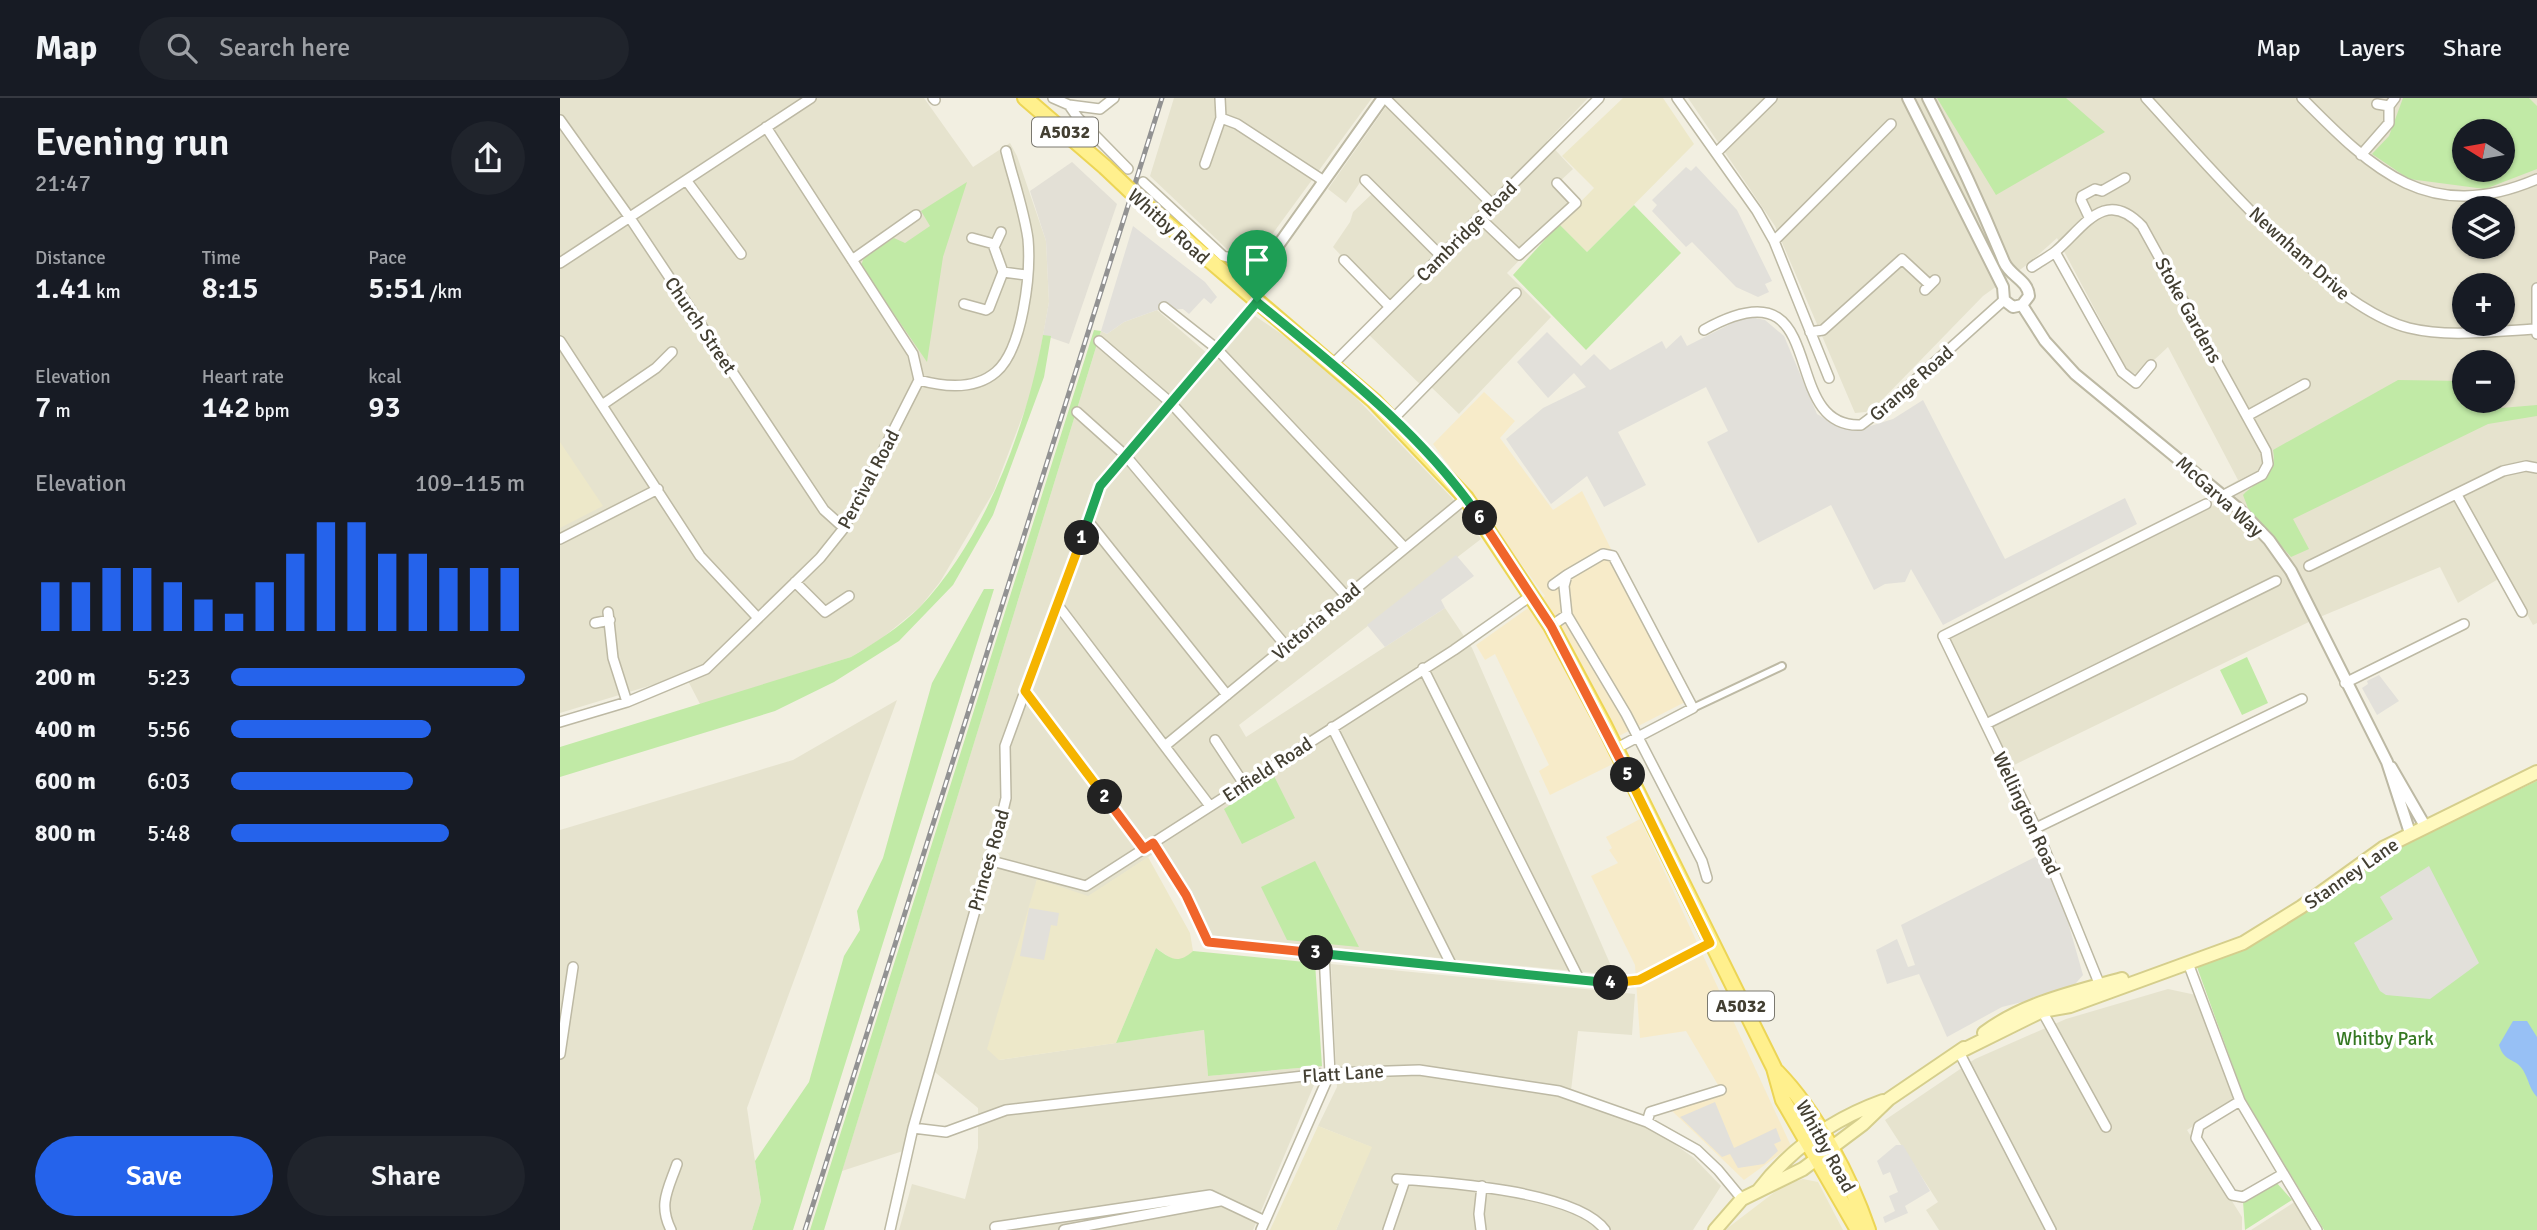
<!DOCTYPE html>
<meta charset="utf-8">
<style>
:root{--surface:#171b24;--page:#20242c;--text:#f1f3f6;--muted:#9ea1a6;--line:#363941;--accent:#2563eb}
body{margin:0;font-family:Signika,sans-serif;background:var(--page);color:var(--text);height:100vh;display:flex;flex-direction:column;font-size:26px;white-space:nowrap}
*{box-sizing:border-box;margin:0}
p{font-size:23px;color:var(--muted)}
.icon{flex:none;width:38px;height:38px;fill:none;stroke:currentColor;stroke-width:2;stroke-linecap:round;stroke-linejoin:round}
.map{position:relative;flex:1;overflow:hidden}
.drawer{display:flex;flex-direction:column;background:var(--surface);width:560px}
.drawer>*{flex:none}
.needle{width:46px;rotate:281deg}
.controls{position:absolute;left:1892px;top:21px;display:grid;gap:14px}
.controls a{display:grid;place-items:center;width:63px;height:63px;border-radius:50%;background:var(--surface);box-shadow:0 2px 5px #0004;font-size:35px}
.pin{position:absolute;display:grid;place-items:center;width:60px;height:60px;color:#fff;margin:-72px -30px;border-radius:50% 50% 50% 0;rotate:-45deg;box-shadow:0 0 7px #0007}
.pin .icon{rotate:45deg}
.km{position:absolute;width:35px;height:35px;margin:-18px;border-radius:50%;background:#222;color:#fff;font-size:19px;line-height:35px;text-align:center}
.round{display:grid;place-items:center;flex:none;width:74px;height:74px;border-radius:37px;background:var(--page)}
.summary{display:flex;align-items:center;justify-content:space-between;height:119px;padding:0 35px}
h1{font-size:38px;font-weight:600;line-height:52px}
.stats{display:grid;grid-template-columns:repeat(3,1fr);gap:10px;height:119px;padding:7px 35px}
.stats div{display:grid;align-content:center}
.stats b{font-size:30px;font-weight:600}
.stats small{font-size:19px;font-weight:400}
.stats p{font-size:19px}
.chart{height:196px;padding:14px 35px}
.chart p{display:flex;justify-content:space-between}
.chart svg{width:100%;height:126px;margin-top:7px;stroke:var(--accent);stroke-width:6}
.action{display:flex;gap:14px;margin-top:auto;padding:14px 35px}
.action a{flex:1;height:80px;border-radius:42px;background:var(--accent);color:#fff;font-size:28px;font-weight:600;line-height:80px;text-align:center}
.action a+a{background:var(--page);color:var(--text)}
ul{padding:0 35px;list-style:none;font-size:23px}
li{display:grid;grid-template-columns:112px 84px 1fr;align-items:center;height:52px}
li i{height:18px;border-radius:9px;background:var(--accent)}
header{display:flex;align-items:center;gap:42px;box-sizing:border-box;height:98px;padding:0 35px;background:var(--surface);border-bottom:2px solid var(--line)}
header strong{font-size:33px}
nav{display:flex;gap:38px;margin-inline-start:auto;font-size:24px}
.search{width:490px;height:63px;background:var(--page);display:flex;align-items:center;gap:18px;box-sizing:border-box;padding:0 24px;border-radius:38px;color:var(--muted);font-size:26px}
main{display:flex;flex:1;min-height:0}
.map>svg:first-child{display:block}
</style>
<header>
<strong>Map</strong>
<div class="search"><svg class="icon" aria-label="search" viewBox="0 0 24 24"><circle cx="10" cy="10" r="6"/><path d="M15 15l6 6"/></svg>Search here</div>
<nav><a>Map</a><a>Layers</a><a>Share</a></nav>
</header>
<main>
<section class="drawer">
<div class="summary"><div><h1>Evening run</h1><p>21:47</p></div><a class="round"><svg class="icon" aria-label="share" viewBox="0 0 24 24"><path d="M12 15V3M7 8l5-5 5 5M5 13v7h14v-7"/></svg></a></div>
<div class="stats">
<div><p>Distance</p><b>1.41<small> km</small></b></div>
<div><p>Time</p><b>8:15</b></div>
<div><p>Pace</p><b>5:51<small> /km</small></b></div>
</div>
<div class="stats">
<div><p>Elevation</p><b>7<small> m</small></b></div>
<div><p>Heart rate</p><b>142<small> bpm</small></b></div>
<div><p>kcal</p><b>93</b></div>
</div>
<div class="chart"><p><span>Elevation</span>109–115 m</p>
<svg viewBox="0 0 160 44" preserveAspectRatio="none"><path d="M5 44V27M15 44V27M25 44V22M35 44V22M45 44V27M55 44V33M65 44V38M75 44V27M85 44V17M95 44V6M105 44V6M115 44V17M125 44V17M135 44V22M145 44V22M155 44V22"/></svg>
</div>
<ul>
<li><b>200 m</b>5:23<i style="width:100%"></i></li>
<li><b>400 m</b>5:56<i style="width:68%"></i></li>
<li><b>600 m</b>6:03<i style="width:62%"></i></li>
<li><b>800 m</b>5:48<i style="width:74%"></i></li>
</ul>
<div class="action"><a>Save</a><a>Share</a></div>
</section>
<div class="map">
<svg width="1977" height="1132" viewBox="0 0 1977 1132">
<rect width="100%" height="100%" fill="#f2efe1"/>
<path fill="#e6e3ce" fill-rule="evenodd" d="M0,0H364L413,69L450,45L457,58L486,143L489,204L474,288L434,393L380,484L360,509L321,541L291,559L146,605L140,606L125,577L0,615Z
M614,0H812L697,157L670,154L590,78Z
M832,0H1028L987,43L1013,71L997,86L1015,105L947,175L991,219L899,316L868,286L864,290L806,234L830,209L773,149L790,124L793,114L815,93L803,80L786,105L768,91Z
M1128,0H1977V525L1973,527L1945,477L1898,505L1880,469L1755,521L1450,669L1389,539L1665,402L1657,394L1678,382L1608,249L1578,277L1567,272L1497,140L1468,166L1423,198L1319,305L1306,314L1295,315L1215,128ZM1904,33H1942V72H1904ZM1904,110H1942V149H1904ZM1904,187H1942V226H1904ZM1904,264H1942V303H1904Z
M597,212L656,263L695,218L760,262L891,399L921,441L679,627L686,639L885,510L912,550L1055,877L650,838L616,770L602,750L528,799L477,782L439,962L644,932L648,978L762,968L693,1132H339L352,1086L405,1101L418,1050V1010L370,970L346,1052L282,1073L541,233L547,236L564,224Z
M337,602L187,1010L201,1103L192,1132H0V732L233,662Z
M771,866L1075,896L1072,937L1018,933L1010,1001L1047,1012L1096,1033L1134,1060L1161,1088L1133,1132H776L811,1049L758,1028L777,989Z
M1608,891L1636,897L1675,1001L1627,1032L1682,1119V1132H1379L1366,1112L1378,1104L1325,1022L1415,961L1506,921Z
M1736,1103L1754,1132H1691Z"/>
<path fill="#f7ebc9" d="M924,294L955,323L940,340L993,412L1022,393L1127,603L1053,641L1063,661L990,697L979,673L989,667L935,556L925,562L916,547L985,498L873,346Z
M1080,721L1231,1048L1184,1082L1110,1011L1125,1008L1161,992L1126,933L1080,940L1075,867L1031,778L1058,765L1049,752L1052,750L1046,739Z"/>
<path fill="#e3e0d6" d="M512,64L557,106L509,246L483,237L489,204L486,143L470,93Z"/>
<path fill="#ede8c9" d="M1063,0H1103L1134,46L1027,154L999,126L1034,90L1002,58Z
M0,344L43,408L0,430Z
M588,759L630,835L633,853L622,863H615L596,850L556,945L439,962L427,951L477,781L528,798Z
M758,1028L812,1049L776,1132H710Z
M1243,1081L1258,1084L1283,1132H1165L1224,1087Z"/>
<path fill="#c1eaa6" fill-rule="evenodd" d="M1377,0H1506L1545,34L1436,97Z
M1843,0H1969L1977,8V71L1925,91L1849,81L1812,56L1829,38ZM1904,33H1942V72H1904Z
M407,84L383,159L367,264L301,168L304,159L334,140L345,145L370,128L361,113Z
M1074,107L1121,155L1026,252L953,177L999,126L1027,154Z
M534,232L541,233L264,1132H250Z
M483,237L491,238L484,279L433,417L393,487L339,543L274,584L215,613L0,679V649L291,559C315,545 340,529 360,509C425,441 467,327 483,237Z
M1838,282L1904,283V303H1928L1929,311L1977,307V318L1928,326L1733,421L1749,451L1731,459L1688,410L1683,397C1699,381 1718,378 1713,352Z
M424,491H434L233,1132H192L201,1103L195,1063L249,984L284,858L300,832L297,813L323,760L372,585Z
M1687,559L1708,605L1682,617L1660,572Z
M714,678L735,720L682,746L664,711Z
M1977,683V1132H1764L1684,999L1637,869L1683,848L1819,758Z
M755,763L799,849L727,842L701,789Z
M596,850C612,862 618,866 633,853L755,865L762,968L648,978L644,932L556,945Z
M1716,1084L1732,1102L1685,1132L1683,1103Z"/>
<path fill="#e2e0da" d="M1136,68L1177,112L1212,183L1205,186L1209,194L1198,199L1176,189L1132,144L1126,149L1092,113L1097,107L1092,102L1126,69L1131,73Z
M573,128L645,184L657,199L651,206L644,200L629,216L623,211L597,212L564,224L547,236L541,233Z
M1186,218L1205,222L1224,238L1257,316L1281,330H1304L1333,321L1363,302L1445,461L1565,400L1577,426L1383,527L1351,471L1345,484L1325,486L1314,492L1271,407L1198,445L1147,344L1168,333L1146,289L1058,334L1086,387L1044,409L1027,378L991,406L946,341L983,310L1026,289L1014,275L988,300L957,264L987,234L1021,268L1034,256L1050,272L1102,243L1106,251L1121,237L1127,248Z
M896,457L914,478L881,502L885,510L825,549L807,527Z
M1819,577L1839,603L1817,617L1802,590L1808,586L1807,583Z
M1481,756L1502,803L1523,877L1510,892L1442,909L1387,939L1359,876L1327,886L1316,852L1337,841L1348,869L1355,867L1341,827Z
M1869,768L1919,865L1870,901L1826,897L1820,893L1794,845L1833,821L1820,799Z
M469,810L499,815L497,828L491,827L484,862L460,858Z
M1155,1004L1174,1050L1216,1030L1221,1043L1214,1046L1218,1053L1204,1066L1178,1070L1170,1056L1162,1059L1120,1019Z
M1336,1047H1343L1370,1093L1345,1108L1348,1115L1325,1125L1323,1119L1335,1113L1329,1098L1338,1094L1330,1074L1323,1077L1317,1063Z"/>
<path fill="#97c0f5" d="M1953,923H1967L1977,939V999C1969,990 1969,982 1963,972C1955,959 1945,966 1939,947Z"/>
<g fill="none" stroke-linecap="round" stroke-linejoin="round">
<defs>
<path id="pedestrian" d="M1133,610L1222,568"/>
<path id="minor" d="M373,0L375,2
M493,0L509,7L540,11L554,0
M825,0L933,107
M1117,0L1197,113L1214,143L1269,280
M1586,0C1645,64 1767,210 1849,230C1890,240 1934,233 1976,231L1977,236
M1742,0C1814,73 1869,127 1977,81
M1817,6L1829,8
M509,7L518,20L568,71
M661,20L677,26L764,83
M0,22L70,120L264,412L284,430
M1156,55L1212,0
M1801,57L1829,25V8L1835,0
M645,66L661,20L660,0
M126,82L181,156
M805,82L881,158
M583,84L663,158L704,168
M1529,119L1521,102L1522,98L1535,91L1542,93L1565,80
M920,120L959,157L1016,105L997,85
M441,134L434,149L443,174
M412,140L434,146
M1214,143L1331,26
M1495,154L1562,274L1576,285L1591,267
M292,162L356,117
M784,162L830,209
M0,165L251,0
M1472,169C1480,163 1489,159 1496,153C1524,129 1545,89 1582,128L1706,353L1708,366L1702,377L1662,398
M1977,190V231
M1365,192L1375,182
M404,206L426,212L429,210L443,174L466,177
M604,209L656,250L845,450
M1144,232C1275,159 1215,331 1301,327L1325,309L1444,202
M1250,234L1263,232L1342,161L1370,187
M0,243L140,458L198,520
M539,243L611,305L786,498
M773,266L1039,0
M359,282C384,289 415,292 436,274C463,251 471,175 468,141C464,112 453,81 446,53
M42,307L96,270L112,254
M517,314L565,357L726,548
M1687,318L1745,286
M832,322L956,195
M1897,397L1962,514
M528,423L667,597
M0,441L98,391
M1749,468L1943,373L1966,368L1977,370
M235,484L265,514L289,498
M993,487L1007,477
M497,506L650,708
M48,514L53,560L67,604
M1007,517L1066,616L1142,763L1147,780
M35,525L50,522
M991,528L1007,517L1004,488L1007,477L1043,456L1053,458L1133,610L1055,651
M863,570L1019,881
M1785,585L1904,526
M465,593L584,751
M0,624L67,604L146,571L260,460L284,430L359,282L353,256L206,29
M1426,626L1716,483
M772,629L892,868
M655,642L684,686
M606,647L906,400
M1476,730L1742,601
M593,745L627,797L648,844L1061,886L1079,882L1150,845
M428,762L526,788L894,552L972,497
M1628,865L1680,1003L1757,1132
M1541,890L1476,730L1383,538L1646,406
M1481,911L1546,1029
M1399,954L1491,1132
M0,956L13,869
M1680,1003L1639,1028L1636,1040L1672,1097L1683,1099L1723,1076
M1087,1024L1090,1014L1161,992
M353,1030L386,1034L446,1012L770,975L859,972L999,993L1087,1024L1137,1052L1158,1072L1182,1101
M837,1081C884,1084 1017,1093 1045,1132
M111,1132C98,1106 108,1092 117,1066
M330,1132L353,1030L440,725L446,700L445,648L540,388L697,204
M436,1132L435,1129L650,1097L705,1123
M504,1132L660,1103
M701,1132L770,975L764,855
M828,1132L845,1082
M921,1132L919,1116L922,1088"/>
<path id="tertiary" d="M1348,0L1443,189L1444,202L1453,209L1462,207
M1368,0C1396,54 1421,108 1444,164C1450,178 1468,182 1469,198L1462,207
M685,194L823,0
M1462,207L1485,243L1515,276L1680,412L1709,442L1731,473L1827,664L1850,735
M1831,669L1865,728"/>
<path id="secondary" d="M1424,935C1464,905 1515,894 1562,881
M1399,954L1482,913L1510,908L1683,845L1741,809L1823,750L1977,674
M1198,1093C1231,1050 1273,1021 1323,1003
M1155,1132L1182,1101L1243,1071L1303,1026L1329,1001L1404,950"/>
<path id="primary" d="M465,0L545,69
M584,106L814,303L906,400L991,528L1044,627L1214,970L1223,1002L1298,1132
M1217,974C1256,1014 1290,1079 1308,1132"/>
</defs>
<use href="#pedestrian" stroke="#bdb9a4" stroke-width="10"/>
<use href="#minor" stroke="#bdb9a4" stroke-width="12"/>
<use href="#tertiary" stroke="#bdb9a4" stroke-width="14"/>
<use href="#secondary" stroke="#d5ce8c" stroke-width="16"/>
<use href="#primary" stroke="#ecd555" stroke-width="18"/>
<use href="#pedestrian" stroke="#fff" stroke-width="6"/>
<use href="#minor" stroke="#fff" stroke-width="9"/>
<use href="#tertiary" stroke="#fff" stroke-width="10"/>
<use href="#secondary" stroke="#fff9be" stroke-width="12"/>
<use href="#primary" stroke="#fff08d" stroke-width="14"/>
<defs>
<path id="rail" d="M245,1132L602,0"/>
</defs>
<use href="#rail" stroke="#929292" stroke-width="5"/>
<use href="#rail" stroke="#fff" stroke-width="2.5" stroke-dasharray="8" stroke-linecap="butt"/>
<defs>
<path id="primary-bridge" d="M545,69L584,106"/>
</defs>
<use href="#primary-bridge" stroke="#ecd555" stroke-width="18" stroke-linecap="butt"/>
<use href="#primary-bridge" stroke="#fff08d" stroke-width="14"/>
</g>
<g fill="none" stroke-linecap="round" stroke-linejoin="round">
<defs>
<path id="split-1" d="M522,440L540,388L697,204"/>
<path id="split-2" d="M522,440L465,593L545,699"/>
<path id="split-3" d="M545,699L584,751L593,745L626,797L648,844L756,855"/>
<path id="split-4" d="M756,855L1051,885"/>
<path id="split-5" d="M1051,885L1079,882L1150,845L1068,677"/>
<path id="split-6" d="M920,420L991,528L1068,677"/>
<path id="split-7" d="M697,204C776,269 862,335 920,420"/>
</defs>
<use href="#split-1" stroke="#fff" stroke-width="14"/>
<use href="#split-2" stroke="#fff" stroke-width="14"/>
<use href="#split-3" stroke="#fff" stroke-width="14"/>
<use href="#split-4" stroke="#fff" stroke-width="14"/>
<use href="#split-5" stroke="#fff" stroke-width="14"/>
<use href="#split-6" stroke="#fff" stroke-width="14"/>
<use href="#split-7" stroke="#fff" stroke-width="14"/>
<use href="#split-1" stroke="#22a559" stroke-width="9"/>
<use href="#split-2" stroke="#f5b400" stroke-width="9"/>
<use href="#split-3" stroke="#f0652b" stroke-width="9"/>
<use href="#split-4" stroke="#22a559" stroke-width="9"/>
<use href="#split-5" stroke="#f5b400" stroke-width="9"/>
<use href="#split-6" stroke="#f0652b" stroke-width="9"/>
<use href="#split-7" stroke="#22a559" stroke-width="9"/>
</g>
<g text-anchor="middle" stroke-width="7" stroke-linejoin="round" paint-order="stroke">
<g fill="#fff" stroke="#7b7970" stroke-width="2">
<rect x="472" y="19.5" width="66" height="29" rx="5"/>
<rect x="1148" y="893.5" width="66" height="29" rx="5"/>
</g>
<g font-size="18" font-weight="bold" fill="#433f32">
<text x="505" y="40">A5032</text>
<text x="1181" y="914">A5032</text>
</g>
<g font-size="19" fill="#433f32" stroke="#fff">
<text transform="translate(609 128) rotate(42)" y="7">Whitby Road</text>
<text transform="translate(906 133) rotate(-45)" y="7">Cambridge Road</text>
<text transform="translate(1740 155) rotate(42)" y="7">Newnham Drive</text>
<text transform="translate(1629 212) rotate(61)" y="7">Stoke Gardens</text>
<text transform="translate(141 227) rotate(56)" y="7">Church Street</text>
<text transform="translate(1351 285) rotate(-41)" y="7">Grange Road</text>
<text transform="translate(308 381) rotate(-62)" y="7">Percival Road</text>
<text transform="translate(1660 398) rotate(42)" y="7">McGarva Way</text>
<text transform="translate(756 523) rotate(-40)" y="7">Victoria Road</text>
<text transform="translate(707 671) rotate(-33)" y="7">Enfield Road</text>
<text transform="translate(1467 715) rotate(65)" y="7">Wellington Road</text>
<text transform="translate(428 762) rotate(-74)" y="7">Princes Road</text>
<text transform="translate(1791 775) rotate(-35)" y="7">Stanney Lane</text>
<text transform="translate(783 975) rotate(-4)" y="7">Flatt Lane</text>
<text transform="translate(1266 1048) rotate(61)" y="7">Whitby Road</text>
</g>
<g font-size="19" fill="#357822" stroke="#fff">
<text x="1825" y="947">Whitby Park</text>
</g>
</g>
</svg>
<div class="controls">
<a><svg class="needle" viewBox="-14 -14 28 28"><path d="M0-13l5 13h-10z" fill="#e53935"/><path d="M0 13l5-13h-10z" fill="#9ea1a6"/></svg></a>
<a><svg class="icon" aria-label="layers" viewBox="0 0 24 24"><path d="M12 4l9 5-9 5-9-5zM3 14l9 5 9-5"/></svg></a>
<a>+</a>
<a>−</a>
</div>
<div class="pin" style="left:697px;top:204px;background:#1e9e55"><svg class="icon" aria-label="arrive" viewBox="0 0 24 24"><path d="M6 21V4h12l-3 4 3 4H6"/></svg></div>
<b class="km" style="left:522px;top:440px">1</b>
<b class="km" style="left:545px;top:699px">2</b>
<b class="km" style="left:756px;top:855px">3</b>
<b class="km" style="left:1051px;top:885px">4</b>
<b class="km" style="left:1068px;top:677px">5</b>
<b class="km" style="left:920px;top:420px">6</b>
</div>
</main>
